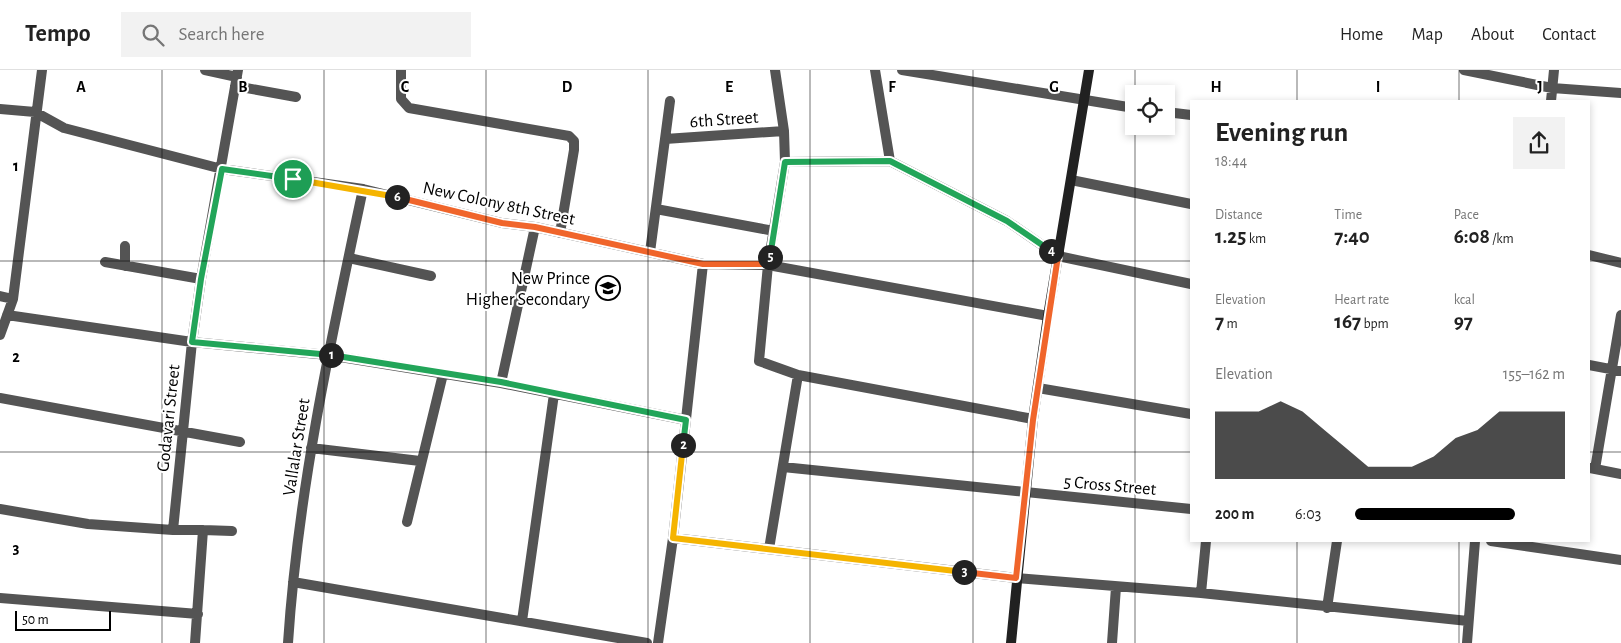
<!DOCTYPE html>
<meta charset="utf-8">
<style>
:root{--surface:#fff;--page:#f2f2f2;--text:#222;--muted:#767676;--line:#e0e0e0;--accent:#000}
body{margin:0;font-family:"Alegreya Sans",sans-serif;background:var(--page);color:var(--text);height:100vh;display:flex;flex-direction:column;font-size:19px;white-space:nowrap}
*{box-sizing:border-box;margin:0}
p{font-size:16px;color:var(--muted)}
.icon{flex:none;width:28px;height:28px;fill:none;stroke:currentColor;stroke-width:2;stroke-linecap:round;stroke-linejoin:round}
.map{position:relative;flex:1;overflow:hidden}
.drawer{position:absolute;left:1190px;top:30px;width:400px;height:442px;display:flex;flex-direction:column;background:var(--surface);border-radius:0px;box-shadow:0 2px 8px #0003}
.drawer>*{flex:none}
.controls{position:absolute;left:1125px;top:15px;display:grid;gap:10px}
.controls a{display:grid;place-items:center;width:50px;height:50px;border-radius:0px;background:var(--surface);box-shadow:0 2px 8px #0003;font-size:25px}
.scale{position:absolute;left:15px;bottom:12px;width:96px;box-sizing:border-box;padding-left:5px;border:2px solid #000;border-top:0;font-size:14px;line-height:18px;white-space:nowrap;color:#000;-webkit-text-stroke:4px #fff;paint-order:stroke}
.pin{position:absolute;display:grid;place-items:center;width:42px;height:42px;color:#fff;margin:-21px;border:2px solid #fff;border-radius:50%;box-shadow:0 1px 5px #0007}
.km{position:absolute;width:25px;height:25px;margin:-12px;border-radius:50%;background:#222;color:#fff;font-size:14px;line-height:25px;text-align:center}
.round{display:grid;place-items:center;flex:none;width:52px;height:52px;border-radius:0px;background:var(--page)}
.overview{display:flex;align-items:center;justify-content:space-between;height:85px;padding:0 25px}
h1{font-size:28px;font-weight:700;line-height:38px}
.metrics{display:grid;grid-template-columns:repeat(3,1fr);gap:8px;height:85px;padding:5px 25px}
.metrics div{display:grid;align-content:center}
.metrics b{font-size:21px;font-weight:700}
.metrics small{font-size:14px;font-weight:400}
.metrics p{font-size:14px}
.chart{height:140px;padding:10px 25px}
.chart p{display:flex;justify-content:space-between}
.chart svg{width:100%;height:90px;margin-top:5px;fill:var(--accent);opacity:.7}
ul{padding:0 25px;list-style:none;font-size:16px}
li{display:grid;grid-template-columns:80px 60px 1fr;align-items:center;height:38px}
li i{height:12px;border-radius:6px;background:var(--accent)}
header{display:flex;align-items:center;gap:30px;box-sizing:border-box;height:70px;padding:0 25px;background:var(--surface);border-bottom:1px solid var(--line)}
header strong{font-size:24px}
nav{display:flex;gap:28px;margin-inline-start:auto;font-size:18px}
.search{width:350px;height:45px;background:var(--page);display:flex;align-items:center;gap:12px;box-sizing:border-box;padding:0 18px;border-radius:0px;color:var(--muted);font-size:19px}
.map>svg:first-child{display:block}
</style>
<header>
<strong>Tempo</strong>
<div class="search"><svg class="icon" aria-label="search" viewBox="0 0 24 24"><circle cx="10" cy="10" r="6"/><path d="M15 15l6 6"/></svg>Search here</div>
<nav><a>Home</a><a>Map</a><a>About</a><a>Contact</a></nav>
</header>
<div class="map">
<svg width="1621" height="573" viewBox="0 0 1621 573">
<rect width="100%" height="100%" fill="#fff"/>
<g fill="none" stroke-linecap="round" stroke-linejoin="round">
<path stroke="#545454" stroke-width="10" d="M205,0L237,7
M401,0V29L409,38L569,66L574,71V80L560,163
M775,0L784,61L785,92L768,195L759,291L798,305L1033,349
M875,0L890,91L1007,151L1058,186L1191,214
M902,0L1134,38
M1464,0L1552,18L1621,23
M235,16L296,27
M1551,31L1554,0
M0,39L35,42L64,58L222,99L363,119L502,153L535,157L703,194L768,195L1048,246
M1166,42L1191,45
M665,69L670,31
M785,92L890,91
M1071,110L1191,134
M656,139L774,161
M650,182L665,69L784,61
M1589,185L1621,193
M349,188L431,206
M105,192L201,209
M125,196V176
M0,226L13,229
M7,245L192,272L328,285L501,313L686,350
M0,265L13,229L42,0
M1589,295L1621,301
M501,313L535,157
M1038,318L1191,344
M0,328L240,372
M311,378L420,391
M783,397L1191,439
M1590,398L1621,404
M1595,399L1621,245
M0,439L88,454L173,460
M407,452L443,304
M203,460L232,461
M673,468L1016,508L1201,523L1468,551
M1491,471L1621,490
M769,479L798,305
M293,512L647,573
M1201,523L1206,471
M0,528L198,544
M1327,538L1337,471
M522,551L554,324
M195,573L203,460H173L192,272L201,209L238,0
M288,573C298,420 331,269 363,119
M658,573L673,468L703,194
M1112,573L1116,517
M1467,573L1475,471"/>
<path stroke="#212121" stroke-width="10" d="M1011,573L1033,349L1048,246L1089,0"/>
</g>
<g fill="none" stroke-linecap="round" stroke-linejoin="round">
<defs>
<path id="split-1" d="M293,109L222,99L201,209L192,272L331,285"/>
<path id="split-2" d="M331,285L501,312L686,350L683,375"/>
<path id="split-3" d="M683,375L673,468L964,502"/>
<path id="split-4" d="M964,502L1016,508L1033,350L1058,186L1051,181"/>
<path id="split-5" d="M770,187L785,92L890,91L1007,151L1051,181"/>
<path id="split-6" d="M397,127L502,153L535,157L703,194H768L770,187"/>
<path id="split-7" d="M293,109L397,127"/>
</defs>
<use href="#split-1" stroke="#fff" stroke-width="10"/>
<use href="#split-2" stroke="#fff" stroke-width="10"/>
<use href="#split-3" stroke="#fff" stroke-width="10"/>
<use href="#split-4" stroke="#fff" stroke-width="10"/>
<use href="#split-5" stroke="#fff" stroke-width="10"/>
<use href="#split-6" stroke="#fff" stroke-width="10"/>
<use href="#split-7" stroke="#fff" stroke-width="10"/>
<use href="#split-1" stroke="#22a559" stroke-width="6"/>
<use href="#split-2" stroke="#22a559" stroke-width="6"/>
<use href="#split-3" stroke="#f5b400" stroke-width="6"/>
<use href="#split-4" stroke="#f0652b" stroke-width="6"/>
<use href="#split-5" stroke="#22a559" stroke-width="6"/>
<use href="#split-6" stroke="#f0652b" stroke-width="6"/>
<use href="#split-7" stroke="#f5b400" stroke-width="6"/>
</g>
<path fill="none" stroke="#000" stroke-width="1" stroke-opacity="0.55" d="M162,0V573M324,0V573M486,0V573M648,0V573M810,0V573M973,0V573M1135,0V24M1297,0V31M1459,0V31M1135,56V573M0,191H1191M1589,191H1621M0,382H1191M1589,382H1621M1297,471V573M1459,471V573"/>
<defs>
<symbol id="school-ring" viewBox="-11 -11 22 22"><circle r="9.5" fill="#fff" stroke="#000" stroke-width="1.5"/><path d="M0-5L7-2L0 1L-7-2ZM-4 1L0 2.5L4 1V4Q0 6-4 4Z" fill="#000"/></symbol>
</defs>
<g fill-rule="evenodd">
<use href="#school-ring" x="594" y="204" width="28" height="28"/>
</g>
<g text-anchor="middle" stroke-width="4" stroke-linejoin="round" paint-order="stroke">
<g font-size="18" fill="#000" stroke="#fff">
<text transform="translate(724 49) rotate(-4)" y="6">6th Street</text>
<text transform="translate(499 133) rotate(12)" y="6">New Colony 8th Street</text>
<text transform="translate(168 348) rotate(-84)" y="6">Godavari Street</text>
<text transform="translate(296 377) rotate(-81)" y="6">Vallalar Street</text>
<text transform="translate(1110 415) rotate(5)" y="6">5 Cross Street</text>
</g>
<g font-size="18" fill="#000" stroke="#fff" text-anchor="end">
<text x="590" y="214">New Prince<tspan x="590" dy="21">Higher Secondary</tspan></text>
</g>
</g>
<g font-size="16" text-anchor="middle" font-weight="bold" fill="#000" stroke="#fff" stroke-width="4" stroke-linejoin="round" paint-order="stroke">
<text x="81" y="22">A</text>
<text x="243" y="22">B</text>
<text x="405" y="22">C</text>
<text x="567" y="22">D</text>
<text x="729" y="22">E</text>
<text x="892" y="22">F</text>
<text x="1054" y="22">G</text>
<text x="1216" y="22">H</text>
<text x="1378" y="22">I</text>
<text x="1540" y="22">J</text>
<text x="16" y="101">1</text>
<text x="16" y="292">2</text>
<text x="16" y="483">3</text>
</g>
</svg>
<div class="controls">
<a><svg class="icon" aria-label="locate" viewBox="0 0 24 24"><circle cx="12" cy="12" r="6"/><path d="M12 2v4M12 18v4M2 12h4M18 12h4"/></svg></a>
</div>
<div class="scale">50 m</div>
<div class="pin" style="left:293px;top:109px;background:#1e9e55"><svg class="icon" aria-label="arrive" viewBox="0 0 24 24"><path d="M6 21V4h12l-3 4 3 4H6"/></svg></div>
<b class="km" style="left:331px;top:285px">1</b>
<b class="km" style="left:683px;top:375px">2</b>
<b class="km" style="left:964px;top:502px">3</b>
<b class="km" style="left:1051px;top:181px">4</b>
<b class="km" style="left:770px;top:187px">5</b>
<b class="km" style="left:397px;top:127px">6</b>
<section class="drawer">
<div class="overview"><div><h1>Evening run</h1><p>18:44</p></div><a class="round"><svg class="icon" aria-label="share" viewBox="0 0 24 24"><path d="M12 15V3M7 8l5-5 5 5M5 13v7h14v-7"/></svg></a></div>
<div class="metrics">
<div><p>Distance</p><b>1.25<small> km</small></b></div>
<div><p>Time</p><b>7:40</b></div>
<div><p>Pace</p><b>6:08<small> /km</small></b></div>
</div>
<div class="metrics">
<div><p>Elevation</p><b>7<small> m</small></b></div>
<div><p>Heart rate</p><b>167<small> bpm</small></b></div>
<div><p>kcal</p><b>97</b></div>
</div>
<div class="chart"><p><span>Elevation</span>155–162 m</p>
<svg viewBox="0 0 160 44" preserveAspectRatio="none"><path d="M0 44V11L10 11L20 11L30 6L40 11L50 20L60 29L70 38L80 38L90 38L100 33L110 24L120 20L130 11L140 11L150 11L160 11V44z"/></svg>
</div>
<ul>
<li><b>200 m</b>6:03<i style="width:76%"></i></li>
</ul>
</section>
</div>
